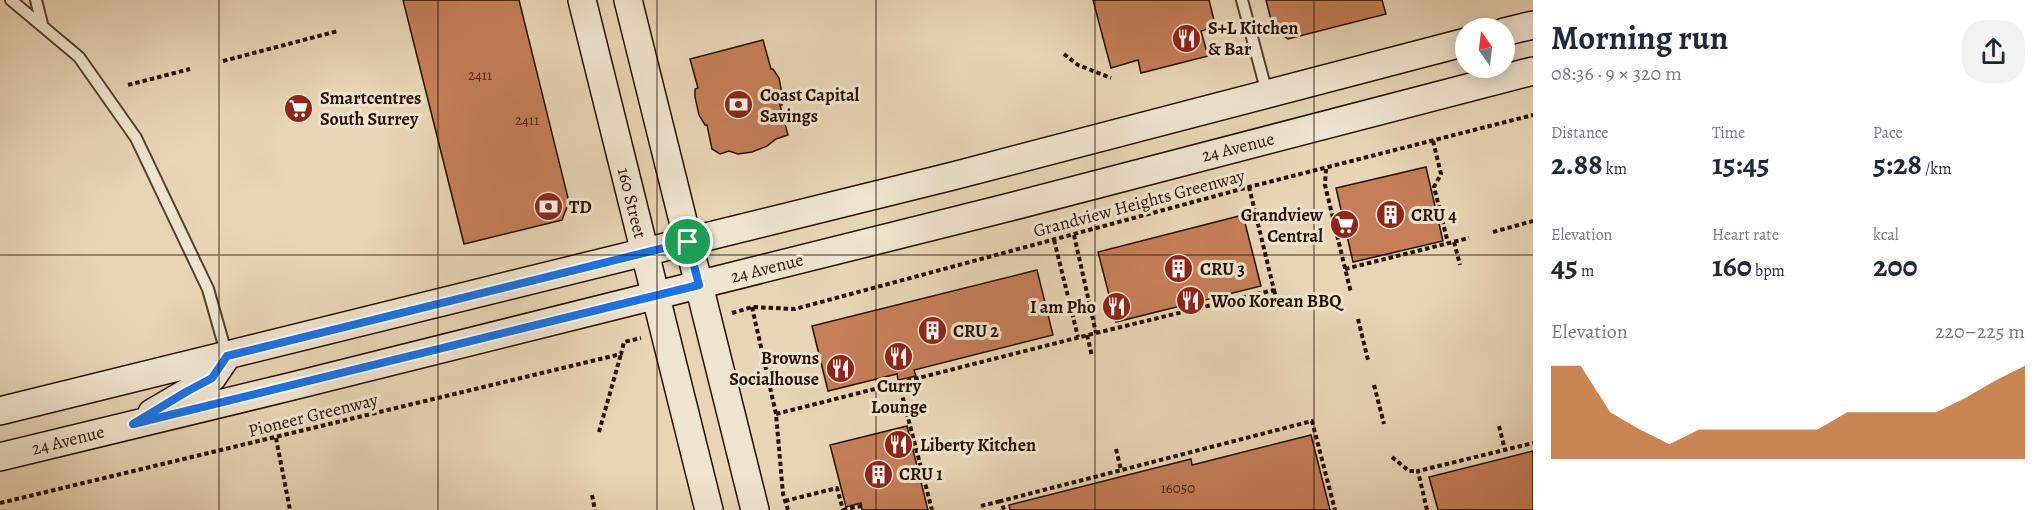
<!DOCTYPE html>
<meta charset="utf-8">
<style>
:root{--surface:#fff;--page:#f2f2f3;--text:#1f2937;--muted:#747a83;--accent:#b45309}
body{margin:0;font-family:Alegreya,serif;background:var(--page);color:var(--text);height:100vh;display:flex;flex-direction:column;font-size:22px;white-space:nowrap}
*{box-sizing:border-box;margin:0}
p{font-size:20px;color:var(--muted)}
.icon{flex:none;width:33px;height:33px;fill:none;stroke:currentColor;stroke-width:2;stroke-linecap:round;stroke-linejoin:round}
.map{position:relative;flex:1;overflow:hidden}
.details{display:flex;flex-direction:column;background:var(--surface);width:510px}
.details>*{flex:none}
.needle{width:39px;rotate:346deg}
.buttons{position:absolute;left:1455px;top:18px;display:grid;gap:12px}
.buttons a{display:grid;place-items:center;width:60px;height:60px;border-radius:50%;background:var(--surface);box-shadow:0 3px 15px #0003;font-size:30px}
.pin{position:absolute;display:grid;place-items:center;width:51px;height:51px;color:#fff;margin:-26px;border:3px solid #fff;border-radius:50%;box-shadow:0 2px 6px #0007}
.round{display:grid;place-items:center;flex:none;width:63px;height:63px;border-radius:24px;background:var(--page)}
.headline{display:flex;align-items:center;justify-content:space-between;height:102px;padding:0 18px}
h1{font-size:33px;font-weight:600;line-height:45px}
.metrics{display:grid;grid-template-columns:repeat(3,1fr);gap:9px;height:102px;padding:6px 18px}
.metrics div{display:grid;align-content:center}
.metrics b{font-size:30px;font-weight:600}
.metrics small{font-size:16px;font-weight:400}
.metrics p{font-size:16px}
.chart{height:168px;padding:12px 18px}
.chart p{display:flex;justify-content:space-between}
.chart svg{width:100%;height:108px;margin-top:6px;fill:var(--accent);opacity:.7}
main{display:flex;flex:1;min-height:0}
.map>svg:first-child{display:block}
</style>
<main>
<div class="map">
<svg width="1533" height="510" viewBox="0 0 1533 510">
<rect width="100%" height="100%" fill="#e7d5b5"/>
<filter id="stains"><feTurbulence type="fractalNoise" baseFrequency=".00333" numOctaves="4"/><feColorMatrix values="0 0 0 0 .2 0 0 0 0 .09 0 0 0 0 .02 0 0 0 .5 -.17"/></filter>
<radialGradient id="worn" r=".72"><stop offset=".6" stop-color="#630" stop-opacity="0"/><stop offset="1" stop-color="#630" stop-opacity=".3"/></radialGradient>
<path fill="#c57e58" stroke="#261100" stroke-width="1.5" d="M403,0H519L569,202L562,220L464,244Z
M1093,0H1209L1214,20L1209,21L1211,28L1201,31L1208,56L1141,73L1138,60L1111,68Z
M1266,0H1382L1386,14L1288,39L1273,28Z
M763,40L771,69H773L779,78L782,94V105H780L788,135L776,139L767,146L752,152L738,154L729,151L720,154L712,149L707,125H705L699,115L695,97V89L698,88L690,59Z
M1426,167L1443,241L1353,262L1336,188Z
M1243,215L1261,286L1116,322L1098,252Z
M1037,270L1053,335L914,370L916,376L898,380L897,374L828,391L812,326Z
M907,426L928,510H862L861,503L846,507L830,445Z
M1311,435L1330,510H1010L1009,505L1191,459L1192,465Z
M1533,451V510H1438L1429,477Z"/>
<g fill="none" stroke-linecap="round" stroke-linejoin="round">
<defs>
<path id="lane" d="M11,0L79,57L136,138L208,289L227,356
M36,0L42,24
M1242,0L1267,93"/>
<path id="secondary" d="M582,0L709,510
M628,0L755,510
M1504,32L1533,25
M0,411L953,176L1466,42
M152,413L212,378L227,356
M0,457L293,386L1006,208L1533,71"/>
</defs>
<use href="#lane" stroke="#56422d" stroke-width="14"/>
<use href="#secondary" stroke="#261100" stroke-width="30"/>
<path stroke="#261100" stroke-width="4" stroke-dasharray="4.5 3" stroke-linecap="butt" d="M1064,54L1078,65L1111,78
M223,61L338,31
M128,85L190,69
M1433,141L1441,174L1434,187L1448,243
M1326,169L1325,185L1351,293
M1493,232L1533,221
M1074,235L1096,333
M1054,240L1078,337
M1454,242L1460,265
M1345,269L1469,238
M1274,290L1279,310
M752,307L776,414L783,494L788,510
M732,313L752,307L795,309L1249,187L1533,115
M1358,319L1368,360
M1087,335L1092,356
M899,383L932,510
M1374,385L1384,424
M776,414L1096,333L1274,290L1249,187
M1499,426L1505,450
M599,432L621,354
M276,438L290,510
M1116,449L1121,470
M1392,457L1409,471H1418
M592,495L595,510
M785,501L837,488L843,510
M0,503L621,354L624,342L641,338
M981,506L1001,501
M843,510L861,506
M1004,510L1001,501L1312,421L1335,510
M1427,510L1418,471L1533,443"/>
<use href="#lane" stroke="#efe4cf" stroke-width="10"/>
<use href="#secondary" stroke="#efe4cf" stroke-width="27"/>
</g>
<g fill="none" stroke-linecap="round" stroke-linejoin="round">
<defs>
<path id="route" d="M688,242L699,285L133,424L186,392L212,378L227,356Z"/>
</defs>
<use href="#route" stroke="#fff" stroke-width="12"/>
<use href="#route" stroke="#1a73e8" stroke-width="8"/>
</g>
<path fill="none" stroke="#261100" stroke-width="1.5" stroke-opacity="0.55" d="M219,0V510M438,0V510M657,0V510M876,0V510M1095,0V510M1314,0V510M0,255H1533"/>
<defs>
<symbol id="restaurant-disc" viewBox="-11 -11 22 22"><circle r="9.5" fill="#8f2418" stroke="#efe4cf"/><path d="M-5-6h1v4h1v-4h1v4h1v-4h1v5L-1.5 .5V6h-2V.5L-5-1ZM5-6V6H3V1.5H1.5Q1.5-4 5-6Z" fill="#fff"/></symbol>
<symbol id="bank-disc" viewBox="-11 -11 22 22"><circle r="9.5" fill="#8f2418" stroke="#efe4cf"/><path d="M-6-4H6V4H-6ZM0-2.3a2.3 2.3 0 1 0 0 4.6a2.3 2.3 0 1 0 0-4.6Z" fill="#fff"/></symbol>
<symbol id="supermarket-disc" viewBox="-11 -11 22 22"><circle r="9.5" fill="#8f2418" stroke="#efe4cf"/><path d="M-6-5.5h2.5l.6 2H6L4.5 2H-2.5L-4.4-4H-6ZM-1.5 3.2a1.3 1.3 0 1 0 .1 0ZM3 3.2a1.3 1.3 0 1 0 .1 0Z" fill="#fff"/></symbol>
<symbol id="building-disc" viewBox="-11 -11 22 22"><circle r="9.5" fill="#8f2418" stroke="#efe4cf"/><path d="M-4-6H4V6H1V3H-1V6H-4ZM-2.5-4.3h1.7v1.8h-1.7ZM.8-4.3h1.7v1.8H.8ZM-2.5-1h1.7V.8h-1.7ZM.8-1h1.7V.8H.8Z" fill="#fff"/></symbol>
</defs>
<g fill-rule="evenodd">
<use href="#restaurant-disc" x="1170" y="22" width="33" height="33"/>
<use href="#bank-disc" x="722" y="88" width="33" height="33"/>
<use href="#supermarket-disc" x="282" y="92" width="33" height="33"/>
<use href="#bank-disc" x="532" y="190" width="33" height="33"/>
<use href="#building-disc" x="1374" y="198" width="33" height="33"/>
<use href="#supermarket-disc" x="1328" y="208" width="33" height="33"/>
<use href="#building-disc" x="1162" y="252" width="33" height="33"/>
<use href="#restaurant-disc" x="1174" y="284" width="33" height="33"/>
<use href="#restaurant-disc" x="1100" y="290" width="33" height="33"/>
<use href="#building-disc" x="916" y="314" width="33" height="33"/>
<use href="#restaurant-disc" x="882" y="340" width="33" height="33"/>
<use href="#restaurant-disc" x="824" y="352" width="33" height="33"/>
<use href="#restaurant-disc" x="882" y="428" width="33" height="33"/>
<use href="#building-disc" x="862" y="458" width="33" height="33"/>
</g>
<g text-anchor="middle" stroke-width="6" stroke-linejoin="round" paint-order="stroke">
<g font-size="15" fill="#4e2c16">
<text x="480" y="80">2411</text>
<text x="527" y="125">2411</text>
<text x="1178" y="493">16050</text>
</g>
<g font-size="18" font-weight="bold" fill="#261100" stroke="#efe4cf" text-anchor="start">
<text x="1208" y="34">S+L Kitchen<tspan x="1208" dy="21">&amp; Bar</tspan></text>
<text x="760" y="101">Coast Capital<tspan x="760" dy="21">Savings</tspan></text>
<text x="320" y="104">Smartcentres<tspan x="320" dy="21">South Surrey</tspan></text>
<text x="569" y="213">TD</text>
<text x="1323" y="221" text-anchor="end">Grandview<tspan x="1323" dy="21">Central</tspan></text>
<text x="1411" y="221">CRU 4</text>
<text x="1200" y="275">CRU 3</text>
<text x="1211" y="307">Woo Korean BBQ</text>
<text x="1096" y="313" text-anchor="end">I am Pho</text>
<text x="953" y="337">CRU 2</text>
<text x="819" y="364" text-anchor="end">Browns<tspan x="819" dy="21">Socialhouse</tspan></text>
<text x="899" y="392" text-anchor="middle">Curry<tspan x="899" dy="21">Lounge</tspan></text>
<text x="920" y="451">Liberty Kitchen</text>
<text x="899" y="480">CRU 1</text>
</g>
<g font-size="18" fill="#261100" stroke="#efe4cf">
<text transform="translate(1238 147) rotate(-14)" y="6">24 Avenue</text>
<text transform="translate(632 203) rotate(76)" y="6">160 Street</text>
<text transform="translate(1139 203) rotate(-15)" y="6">Grandview Heights Greenway</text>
<text transform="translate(767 268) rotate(-14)" y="6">24 Avenue</text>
<text transform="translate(313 415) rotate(-14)" y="6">Pioneer Greenway</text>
<text transform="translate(68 440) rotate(-14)" y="6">24 Avenue</text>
</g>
</g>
<rect width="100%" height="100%" filter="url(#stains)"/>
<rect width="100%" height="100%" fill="url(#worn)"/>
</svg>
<div class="buttons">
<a><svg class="needle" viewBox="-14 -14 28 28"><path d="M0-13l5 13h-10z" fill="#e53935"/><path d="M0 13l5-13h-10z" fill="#747a83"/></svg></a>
</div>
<div class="pin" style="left:688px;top:242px;background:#1e9e55"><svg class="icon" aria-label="arrive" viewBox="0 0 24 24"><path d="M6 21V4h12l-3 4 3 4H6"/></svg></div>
</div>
<section class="details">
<div class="headline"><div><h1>Morning run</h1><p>08:36 · 9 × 320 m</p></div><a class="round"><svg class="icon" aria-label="share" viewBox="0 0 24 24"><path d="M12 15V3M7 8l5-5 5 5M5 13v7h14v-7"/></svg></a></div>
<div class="metrics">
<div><p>Distance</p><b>2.88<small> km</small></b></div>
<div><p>Time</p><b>15:45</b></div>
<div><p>Pace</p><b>5:28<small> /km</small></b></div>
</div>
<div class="metrics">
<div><p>Elevation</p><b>45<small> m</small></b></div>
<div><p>Heart rate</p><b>160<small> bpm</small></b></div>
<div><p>kcal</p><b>200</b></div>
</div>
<div class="chart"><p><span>Elevation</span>220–225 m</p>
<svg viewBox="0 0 160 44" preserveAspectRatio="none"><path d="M0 44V6L10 6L20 25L30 32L40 38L50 32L60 32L70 32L80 32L90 32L100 25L110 25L120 25L130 25L140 19L150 12L160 6V44z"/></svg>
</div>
</section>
</main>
